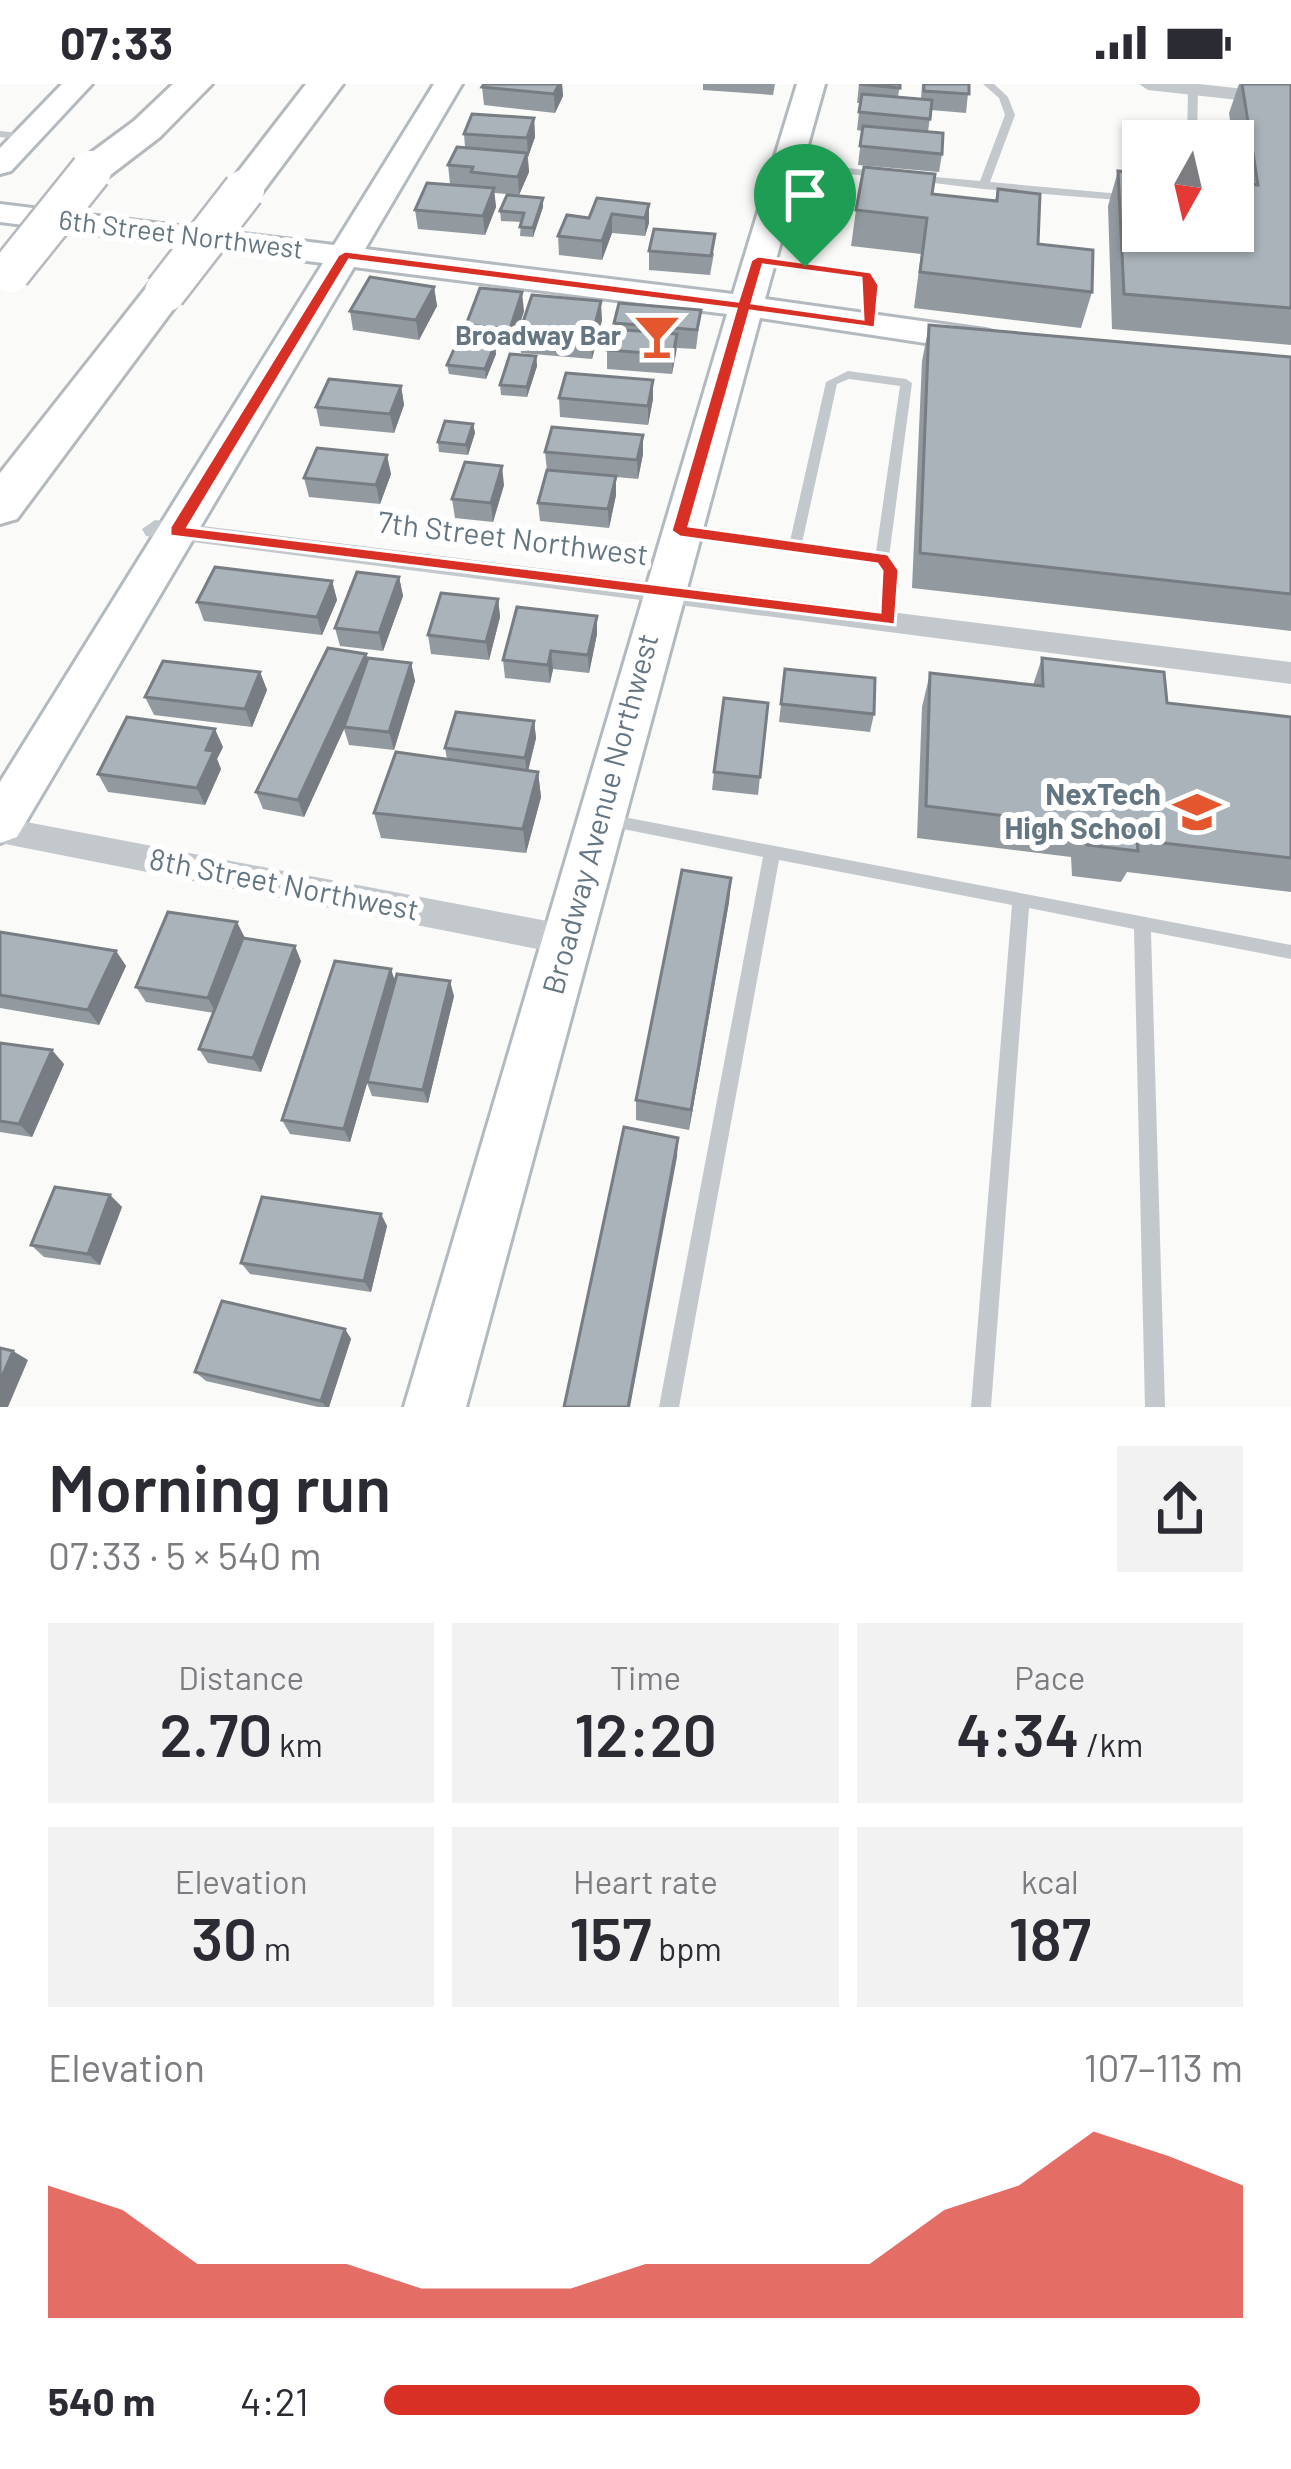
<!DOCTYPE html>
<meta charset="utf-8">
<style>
:root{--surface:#fff;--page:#f2f2f3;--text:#2b2b33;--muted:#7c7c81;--accent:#d93025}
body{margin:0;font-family:Barlow,sans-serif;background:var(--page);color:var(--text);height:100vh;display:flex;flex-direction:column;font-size:45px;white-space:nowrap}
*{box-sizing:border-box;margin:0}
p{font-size:39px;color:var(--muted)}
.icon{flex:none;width:66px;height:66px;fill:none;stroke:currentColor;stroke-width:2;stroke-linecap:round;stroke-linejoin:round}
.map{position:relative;height:1323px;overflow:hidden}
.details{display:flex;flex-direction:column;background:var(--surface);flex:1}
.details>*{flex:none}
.needle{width:78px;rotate:188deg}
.tools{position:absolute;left:1122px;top:36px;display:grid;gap:24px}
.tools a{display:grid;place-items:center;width:132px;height:132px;border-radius:0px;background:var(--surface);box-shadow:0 3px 9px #0004;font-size:60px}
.pin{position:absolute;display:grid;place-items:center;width:102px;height:102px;color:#fff;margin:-123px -51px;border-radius:50% 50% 50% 0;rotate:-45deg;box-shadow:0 0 12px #0007}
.pin .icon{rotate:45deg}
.round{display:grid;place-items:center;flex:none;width:126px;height:126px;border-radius:0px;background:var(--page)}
.summary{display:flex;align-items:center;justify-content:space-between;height:204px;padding:0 48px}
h1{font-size:66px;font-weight:600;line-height:90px}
.metrics{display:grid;grid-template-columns:repeat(3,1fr);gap:18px;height:204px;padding:12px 48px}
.metrics div{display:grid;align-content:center;border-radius:0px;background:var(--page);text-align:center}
.metrics b{font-size:60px;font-weight:600}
.metrics small{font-size:33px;font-weight:400}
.metrics p{font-size:33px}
.chart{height:336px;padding:24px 48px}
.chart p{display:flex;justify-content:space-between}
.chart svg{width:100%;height:216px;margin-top:12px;fill:var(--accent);opacity:.7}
ul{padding:0 48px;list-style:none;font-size:39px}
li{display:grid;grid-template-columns:192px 144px 1fr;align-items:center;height:90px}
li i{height:30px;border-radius:15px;background:var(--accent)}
.status{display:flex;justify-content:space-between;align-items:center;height:84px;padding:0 60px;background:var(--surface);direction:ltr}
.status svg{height:33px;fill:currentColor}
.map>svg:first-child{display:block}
</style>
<div class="status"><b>07:33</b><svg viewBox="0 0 49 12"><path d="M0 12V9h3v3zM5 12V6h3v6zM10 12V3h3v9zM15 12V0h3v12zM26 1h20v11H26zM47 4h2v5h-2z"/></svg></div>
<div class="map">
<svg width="1291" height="1323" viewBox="0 0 1291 1323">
<rect width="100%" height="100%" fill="#fafaf8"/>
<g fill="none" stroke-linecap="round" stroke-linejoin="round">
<defs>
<path id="secondary" d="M62,0H92L11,87L0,90V64Z
M434,0H462L365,165L733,210L797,0H825L765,215L985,246L997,249L1002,257L997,265L985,268L760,234L466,1323H404L727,230L354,183L17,753L0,759V698L323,179L0,138V120L334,161Z"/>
<path id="highway" d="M173,0H212L160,53L105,95H77L72,87L77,79L134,37Z
M306,0H343L258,114H230L224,106Z
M165,195L180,199L186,208L17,435L0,440V389L150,199Z"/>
</defs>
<use href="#secondary" stroke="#b3babf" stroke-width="6"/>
<use href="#highway" stroke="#b4b9bd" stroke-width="6"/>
<path fill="#c3c8cc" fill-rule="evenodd" d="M983,0H994L1008,13L1015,31L990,98L1143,112V118L983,105L909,96L908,94L913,91L980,97L1005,31L999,14Z
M1193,2L1198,5L1197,57H1187L1188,5Z
M0,47L27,50L32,53L27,56L0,53Z
M787,77L883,88L888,91L883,94L783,82V78Z
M758,173L870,189L878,201L876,240L870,243L864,240L866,201L862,194L754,178V174Z
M848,287L906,295L912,299L889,473L898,486L895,536L888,541L881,536L884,487L878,478L681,452L674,447L681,442L790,457L826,298ZM849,295L900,302L876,468L802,459L837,300Z
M603,729L1291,861V875L1151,848L1165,1323H1145L1134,845L1029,824L991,1323H971L1012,821L779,776L679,1323H659L763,773L603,741L597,740L595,735L597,730Z"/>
<path fill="#c3c8cc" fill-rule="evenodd" d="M1139,0H1199L1291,10V22L1148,6Z
M155,436L1291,578V600L146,452L142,445Z
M0,733L568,841L580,846L585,856L580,866L568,871L0,759Z"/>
<use href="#secondary" fill="#fff" fill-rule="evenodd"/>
<use href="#highway" fill="#fff" fill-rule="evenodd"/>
<defs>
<path id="highway-bridge" d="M10,188L91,87
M165,208L244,106"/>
</defs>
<use href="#highway-bridge" stroke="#b4b9bd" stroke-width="45" stroke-linecap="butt"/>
<use href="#highway-bridge" stroke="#fff" stroke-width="40"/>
</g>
<path fill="#929a9f" d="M484,0H562L563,12L555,29L484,21L482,3Z
M703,0H775L773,11L703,6Z
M859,0H900L898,13L921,15L922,0H969L966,29L931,26L928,48L942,70L939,88L858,81L862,47L857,46L860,19H857Z
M1239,0H1291V261L1112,245L1108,122L1118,87L1239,99L1229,29Z
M534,34L535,53L528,73L529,88L519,111L494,109L496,123L485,151L418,145L415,126L450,100L448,81L465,63L464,50Z
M998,105L1038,160L1092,208L1081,244L914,224L921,170L851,162L856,126L932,110L995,117Z
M543,114V123L533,153L520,152L521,138L501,137L500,127Z
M649,120V139L645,152L612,149L602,176L559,171L558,152L589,134Z
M649,167L714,169L710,191L649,186Z
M434,203L437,222L419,256L353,246L350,227Z
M701,226L696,265L677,264L672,290L607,285V266L614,245V239Z
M524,227L512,264L495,262L496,270L486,295L449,290L447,281L468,257L466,241Z
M602,236L592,275L521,269L519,250Z
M929,241L1291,273V547L912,504L922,277Z
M536,272L537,282L527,313L501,311L500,301Z
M653,296V315L648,341L560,333L559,314Z
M401,302L404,321L394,349L320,342L316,323Z
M473,340L475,349L468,371L439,368L438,358Z
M643,351V370L638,395L616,393V411L609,444L540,437L538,419L547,387L545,368Z
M391,390L380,420L309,413L304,394Z
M504,401L493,438L455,434L452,415Z
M399,493L403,512L383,567L340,562L335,544Z
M332,497L337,516L322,551L204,537L197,518Z
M498,515L500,533L489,576L431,570L428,551Z
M597,550L589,589L553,585L550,599L505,594L503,576Z
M366,570L367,576L411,579L415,597L394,666L349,661L344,645L304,733L263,725L256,708Z
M1042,574L1167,619L1291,633V808L1127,788L1121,798L1072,792L1071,773L917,754L922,623L930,589L1033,601Z
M785,585L874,630L870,648L779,638Z
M260,588L267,606L252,643L154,631L145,613Z
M768,619L758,711L712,706L714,688Z
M534,637L536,654L528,687L538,688L541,713L526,769L381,754L374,729L447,675L445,664Z
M223,663L217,675L221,685L205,721L108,708L98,690Z
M731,794L729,818L689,1046L636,1036V1016Z
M0,848L116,867L126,882L99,941L0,924Z
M245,854L301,877L261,988L208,979L199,965L214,929L146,918L136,903Z
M395,897L454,912L428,1019L372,1012L367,999L350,1058L290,1050L282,1036Z
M0,959L64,980L32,1053L0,1048Z
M110,1111L122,1123L100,1181L44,1173L31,1161Z
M381,1130L387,1142L371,1208L250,1190L241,1179Z
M345,1245L351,1255L329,1323H318L206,1297L195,1288Z"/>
<path fill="#777d82" d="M559,0H562L563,12L555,29L554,10Z
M534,34L535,53L528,73L527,54Z
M527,69L529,88L519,111L518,93Z
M494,104L496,123L485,151L483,132Z
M543,114V123L533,153V144Z
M649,120V139L645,152V134Z
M612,130V149L602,176V157Z
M434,203L437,222L419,256L416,236Z
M522,208L524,227L512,264L510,245Z
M601,217L602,236L592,275L591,256Z
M677,250L676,269L672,290L673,271Z
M495,260L496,270L486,295L485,285Z
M536,272L537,282L527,313V303Z
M653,296V315L648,341V322Z
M401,302L404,321L394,349L390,330Z
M473,340L475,349L468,371L466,361Z
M643,351V370L638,395L637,376Z
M387,371L391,390L380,420L376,401Z
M502,382L504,401L493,438L491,419Z
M616,392V411L609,444L608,425Z
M399,493L403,512L383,567L379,549Z
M332,497L337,516L322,551L317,533Z
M498,515L500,533L489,576L486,558Z
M597,532V550L589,589L588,571Z
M551,567L553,585L550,599L548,581Z
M366,570L370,588L304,733L298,716Z
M411,579L415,597L394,666L389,648Z
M260,588L267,606L252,643L245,625Z
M534,637L536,654L527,691L525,674Z
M215,645L223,663L217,675L221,685L205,721L197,704L206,666Z
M538,688L541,713L526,769L523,745Z
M731,794L729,818L689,1046L691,1026Z
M237,838L245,854L216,929L208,914Z
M295,862L301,877L261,988L253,974Z
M116,867L126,882L99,941L88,926Z
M391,885L396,900L350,1058L344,1045Z
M450,897L454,912L428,1019L423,1006Z
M52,966L64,980L32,1053L19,1040Z
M678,1054L677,1073L630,1323H628Z
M110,1111L122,1123L100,1181L88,1170Z
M381,1130L387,1142L371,1208L364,1197Z
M345,1245L351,1255L329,1323H326L321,1317Z
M13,1267L28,1276L8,1323H0V1297Z"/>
<path fill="#aab3b9" stroke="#777d82" stroke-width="3" d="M484,0H559L554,10L482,3Z
M859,0H900V4Z
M924,0H969V10L924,7Z
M1242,0H1291V224L1124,210L1118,87L1143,90V147H1233V98L1258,101Z
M862,10L932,16L930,35L859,28Z
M472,30L534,34L527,54L464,50Z
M863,42L943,49L942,70L860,62Z
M457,63L527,69L518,93L471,88L473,83L448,81Z
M864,83L935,90L932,110L997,117L998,105L1040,110L1038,160L1093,166L1092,208L920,188L927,134L856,126Z
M427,99L494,104L483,132L415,126Z
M507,111L543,114L533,144L520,143L524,129L500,127Z
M597,114L649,120L645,134L612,130L602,157L558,152L567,131L589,134Z
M654,145L715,150L711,172L649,167Z
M370,193L434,203L416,236L350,227Z
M480,204L522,208L510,245L466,241Z
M532,211L601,217L591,256L519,250Z
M619,219L701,226L697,246L614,239Z
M929,241L1291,273V510L920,469Z
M612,245L677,250L673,271L607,266Z
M458,256L495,260L485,285L447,281Z
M510,270L536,272L527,303L500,301Z
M566,289L653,296L648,322L559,314Z
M329,295L401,302L390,330L316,323Z
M445,337L473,340L466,361L438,358Z
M552,343L643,351L637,376L545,368Z
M317,364L387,371L376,401L304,394Z
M465,378L502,382L491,419L452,415Z
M547,386L616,392L608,425L538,419Z
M215,483L332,497L317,533L197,518Z
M357,488L399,493L379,549L335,544Z
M441,509L498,515L486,558L428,551Z
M517,523L597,532L588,571L551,567L548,581L503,576Z
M328,564L366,570L298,716L256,708Z
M368,574L411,579L389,648L344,643Z
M1042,574L1164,588L1167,619L1291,633V774L1137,756L1138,767L1087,761L1086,742L926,722L930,589L1043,602Z
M163,577L260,588L245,625L145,613Z
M785,585L875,594L874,630L781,620Z
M724,614L768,619L760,693L714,688Z
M456,628L534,637L525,674L445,664Z
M127,633L215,645L206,666L214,667L197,704L98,690Z
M396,668L538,688L523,745L374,729Z
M682,786L731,794L691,1026L636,1016Z
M168,828L237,838L208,914L136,903Z
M0,848L116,867L88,926L0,911Z
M243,854L295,862L253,974L199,965Z
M335,877L391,885L344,1045L282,1036Z
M397,890L450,897L423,1006L367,998Z
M0,959L52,966L19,1040L0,1037Z
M624,1043L678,1054L628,1323H564Z
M55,1103L110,1111L88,1170L31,1161Z
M262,1113L381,1130L364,1197L241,1179Z
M222,1217L345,1245L321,1317L195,1288Z
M0,1264L13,1267L0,1297Z"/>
<path fill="#d93025" stroke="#fff" stroke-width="3" fill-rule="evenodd" d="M345,167L738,217L751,176L758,172L871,188L879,201L875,244L750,227L689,442L888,470L899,486L895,541L170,452V443L338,171ZM349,176L736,225L671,447L680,453L877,480L882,487L880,528L188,443ZM763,181L861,194L863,235L752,219Z"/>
<defs>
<symbol id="bar-bare" viewBox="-9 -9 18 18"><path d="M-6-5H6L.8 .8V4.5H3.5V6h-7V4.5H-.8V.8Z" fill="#e4572e" stroke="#fff" stroke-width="2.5" paint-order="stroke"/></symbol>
<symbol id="school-bare" viewBox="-9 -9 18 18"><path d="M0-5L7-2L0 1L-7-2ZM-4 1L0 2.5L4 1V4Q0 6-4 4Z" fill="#e4572e" stroke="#fff" stroke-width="2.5" paint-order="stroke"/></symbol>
</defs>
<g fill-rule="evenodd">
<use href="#bar-bare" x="624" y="219" width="66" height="66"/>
<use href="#school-bare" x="1164" y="695" width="66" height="66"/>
</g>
<g text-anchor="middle" stroke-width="12" stroke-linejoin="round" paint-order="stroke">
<g font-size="27" fill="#657683" stroke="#fff">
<text transform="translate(181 151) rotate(7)" y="9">6th Street Northwest</text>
</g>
<g font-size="27" font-weight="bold" fill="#657683" stroke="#fff" text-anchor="end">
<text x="621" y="261">Broadway Bar</text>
</g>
<g font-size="30" fill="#657683" stroke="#fff">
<text transform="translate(513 455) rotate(7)" y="10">7th Street Northwest</text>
<text transform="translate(601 730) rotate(-75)" y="10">Broadway Avenue Northwest</text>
<text transform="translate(284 801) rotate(11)" y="10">8th Street Northwest</text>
</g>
<g font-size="30" font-weight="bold" fill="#657683" stroke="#fff" text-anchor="end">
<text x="1161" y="721">NexTech<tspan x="1161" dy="34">High School</tspan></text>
</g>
</g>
</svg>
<div class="tools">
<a><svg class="needle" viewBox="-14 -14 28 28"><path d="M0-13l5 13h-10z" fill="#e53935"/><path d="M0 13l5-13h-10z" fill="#7c7c81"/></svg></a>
</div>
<div class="pin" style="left:805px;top:183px;background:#1e9e55"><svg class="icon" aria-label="arrive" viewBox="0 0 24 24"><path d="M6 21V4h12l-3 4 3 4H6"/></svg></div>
</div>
<section class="details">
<div class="summary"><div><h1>Morning run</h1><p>07:33 · 5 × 540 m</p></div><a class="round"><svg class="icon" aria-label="share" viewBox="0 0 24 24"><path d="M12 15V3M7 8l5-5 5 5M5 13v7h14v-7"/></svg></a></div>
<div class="metrics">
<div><p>Distance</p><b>2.70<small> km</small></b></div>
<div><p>Time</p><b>12:20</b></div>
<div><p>Pace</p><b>4:34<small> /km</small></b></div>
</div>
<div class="metrics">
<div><p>Elevation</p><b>30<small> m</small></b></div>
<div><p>Heart rate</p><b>157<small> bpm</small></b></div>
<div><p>kcal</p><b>187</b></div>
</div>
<div class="chart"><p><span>Elevation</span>107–113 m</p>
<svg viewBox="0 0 160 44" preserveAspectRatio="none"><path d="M0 44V17L10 22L20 33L30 33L40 33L50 38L60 38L70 38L80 33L90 33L100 33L110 33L120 22L130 17L140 6L150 11L160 17V44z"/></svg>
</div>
<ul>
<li><b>540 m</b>4:21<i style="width:95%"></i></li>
</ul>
</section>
